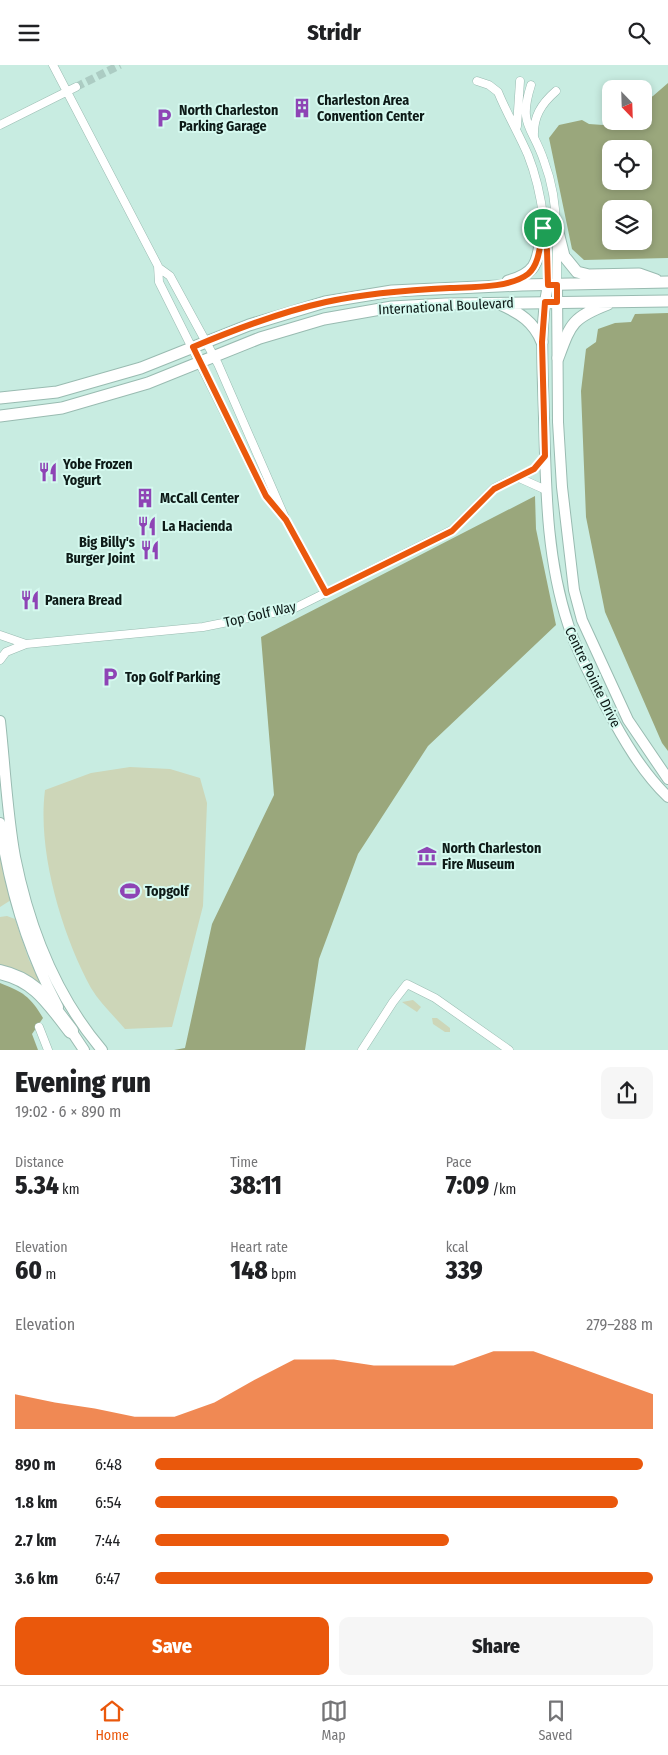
<!DOCTYPE html>
<meta charset="utf-8">
<style>
:root{--surface:#fff;--page:#f6f6f6;--text:#202124;--muted:#757577;--line:#e0e0e0;--accent:#ea580c}
body{margin:0;font-family:"Fira Sans Condensed",sans-serif;background:var(--page);color:var(--text);height:100vh;display:flex;flex-direction:column;font-size:19px;white-space:nowrap}
*{box-sizing:border-box;margin:0}
p{font-size:16px;color:var(--muted)}
.icon{flex:none;width:28px;height:28px;fill:none;stroke:currentColor;stroke-width:2;stroke-linecap:round;stroke-linejoin:round}
.map{position:relative;height:985px;overflow:hidden}
.sheet{display:flex;flex-direction:column;background:var(--surface);flex:1}
.sheet>*{flex:none}
.needle{width:32px;rotate:157deg}
.controls{position:absolute;left:602px;top:15px;display:grid;gap:10px}
.controls a{display:grid;place-items:center;width:50px;height:50px;border-radius:10px;background:var(--surface);box-shadow:0 2px 8px #0003;font-size:25px}
.pin{position:absolute;display:grid;place-items:center;width:42px;height:42px;color:#fff;margin:-21px;border:2px solid #fff;border-radius:50%;box-shadow:0 1px 5px #0007}
.round{display:grid;place-items:center;flex:none;width:52px;height:52px;border-radius:10px;background:var(--page)}
.overview{display:flex;align-items:center;justify-content:space-between;height:85px;padding:0 15px}
h1{font-size:28px;font-weight:800;line-height:38px}
.figures{display:grid;grid-template-columns:repeat(3,1fr);gap:8px;height:85px;padding:5px 15px}
.figures div{display:grid;align-content:center}
.figures b{font-size:25px;font-weight:800}
.figures small{font-size:14px;font-weight:400}
.figures p{font-size:14px}
.chart{height:140px;padding:10px 15px}
.chart p{display:flex;justify-content:space-between}
.chart svg{width:100%;height:90px;margin-top:5px;fill:var(--accent);opacity:.7}
.action{display:flex;gap:10px;margin-top:auto;padding:10px 15px}
.action a{flex:1;height:58px;border-radius:10px;background:var(--accent);color:#fff;font-size:20px;font-weight:800;line-height:58px;text-align:center}
.action a+a{background:var(--page);color:var(--text)}
ul{padding:0 15px;list-style:none;font-size:16px}
li{display:grid;grid-template-columns:80px 60px 1fr;align-items:center;height:38px}
li i{height:12px;border-radius:6px;background:var(--accent)}
header{display:flex;justify-content:space-between;align-items:center;height:65px;padding:0 15px;background:var(--surface);font-size:22px;font-weight:800}
.tabs{display:flex;justify-content:space-around;align-items:center;height:70px;border-top:1px solid var(--line);background:var(--surface);font-size:14px;color:var(--muted)}
.tabs a{display:grid;justify-items:center;gap:2px}
.tabs .current{color:var(--accent)}
.map>svg:first-child{display:block}
</style>
<header><svg class="icon" aria-label="menu" viewBox="0 0 24 24"><path d="M4 6h16M4 12h16M4 18h16"/></svg>Stridr<svg class="icon" aria-label="search" viewBox="0 0 24 24"><circle cx="10" cy="10" r="6"/><path d="M15 15l6 6"/></svg></header>
<div class="map">
<svg width="668" height="985" viewBox="0 0 668 985">
<rect width="100%" height="100%" fill="#c8ece1"/>
<path fill="#cdd6b8" d="M130,702L170,704L200,713L207,738L203,841L172,962L125,964C114,951 100,938 91,923C62,870 37,786 45,725L91,708Z
M0,786L11,835L0,842Z
M7,851L15,854L29,895L46,926L28,910L0,902V852Z
M413,935L421,942L417,947L402,937Z
M432,953H437L450,963V967H445L433,959Z"/>
<path fill="#9aa77c" fill-rule="evenodd" d="M668,18V193L584,195L572,184L549,73L559,60L582,55L589,59L603,60L611,54V56H644V36L653,31ZM611,84H644V116H611ZM611,144H644V176H611Z
M668,248V686L662,678L605,547L586,452L581,326L586,284L596,277L598,264L615,258L631,257L635,249Z
M535,431L536,464L556,560L428,681L358,789L319,894L305,985H174L185,983L212,859L274,730L261,572Z
M0,918C23,927 30,931 43,953L32,969L38,985H0Z"/>
<g fill="none" stroke-linecap="round" stroke-linejoin="round">
<path stroke="#acccc3" stroke-width="8" stroke-dasharray="8 4" stroke-linecap="butt" d="M76,22L120,0"/>
<defs>
<path id="minor" d="M53,0L158,201L159,217L257,413L267,431L286,455
M477,16L489,20L498,27C507,49 519,69 528,90C544,130 547,178 548,220
M531,20C518,61 532,60 544,96C552,117 556,141 556,164
M0,60L76,22
M517,61L520,16
M534,72C533,52 541,39 556,26
M557,178V220
M159,203L170,211L218,299L286,455L326,528
M517,412L546,425
M0,570L26,579
M0,595L6,587L26,579L203,562L293,544L452,465L494,423L534,404L545,391
M39,962L48,985
M362,985L393,937L407,919L435,933L509,985"/>
<path id="tertiary" d="M548,220C539,263 543,309 544,353C546,422 546,492 568,559C577,588 593,615 606,642C623,674 642,707 668,732
M557,220L558,357L562,422L574,525L582,555L628,655L668,714
M0,656C5,701 7,748 15,792C29,862 56,931 102,985
M0,758C9,823 27,884 58,942
M68,961L84,985"/>
<path id="secondary" d="M556,159L564,191L577,207L589,210L639,209L656,215
M508,216C541,207 537,193 543,163
M500,239C520,248 534,257 542,277
M558,293C571,258 572,253 608,239
M0,333L57,327L141,303L249,260L325,237L392,226L522,220L668,217
M0,351L62,343L148,318L260,273L324,254L392,242L446,239L668,236"/>
<path id="motorway" d="M0,907C36,915 49,938 71,966"/>
</defs>
<use href="#minor" stroke="#99bbb1" stroke-width="9"/>
<use href="#tertiary" stroke="#99bbb1" stroke-width="12"/>
<use href="#secondary" stroke="#99bbb1" stroke-width="13"/>
<use href="#motorway" stroke="#99bbb1" stroke-width="16"/>
<use href="#minor" stroke="#fff" stroke-width="8"/>
<use href="#tertiary" stroke="#fff" stroke-width="10"/>
<use href="#secondary" stroke="#fff" stroke-width="11"/>
<use href="#motorway" stroke="#fff" stroke-width="14"/>
</g>
<g fill="none" stroke-linecap="round" stroke-linejoin="round">
<defs>
<path id="route" d="M543,163L547,185L548,220H557V237H545L542,277L545,391L534,404L494,424L452,466L326,528L286,455L266,431L193,282C236,264 280,247 326,237C367,228 408,225 450,223C472,222 510,223 528,209C540,199 540,178 543,163Z"/>
</defs>
<use href="#route" stroke="#fff" stroke-width="10"/>
<use href="#route" stroke="#ea580c" stroke-width="6"/>
</g>
<defs>
<symbol id="building-bare" viewBox="-9 -9 18 18"><path d="M-4-6H4V6H1V3H-1V6H-4ZM-2.5-4.3h1.7v1.8h-1.7ZM.8-4.3h1.7v1.8H.8ZM-2.5-1h1.7V.8h-1.7ZM.8-1h1.7V.8H.8Z" fill="#8e44b5" stroke="#d5f9ef" stroke-width="2.5" paint-order="stroke"/></symbol>
<symbol id="parking-bare" viewBox="-9 -9 18 18"><path d="M-3.5-5.5H1a3.5 3.5 0 0 1 0 7H-1V5.5H-3.5ZM-1-3.4V-.6H.8a1.4 1.4 0 0 0 0-2.8Z" fill="#8e44b5" stroke="#d5f9ef" stroke-width="2.5" paint-order="stroke"/></symbol>
<symbol id="restaurant-bare" viewBox="-9 -9 18 18"><path d="M-5-6h1v4h1v-4h1v4h1v-4h1v5L-1.5 .5V6h-2V.5L-5-1ZM5-6V6H3V1.5H1.5Q1.5-4 5-6Z" fill="#8e44b5" stroke="#d5f9ef" stroke-width="2.5" paint-order="stroke"/></symbol>
<symbol id="museum-bare" viewBox="-9 -9 18 18"><path d="M0-6L6-3V-2H-6V-3ZM-5-1h2V3h-2ZM-1-1h2V3h-2ZM3-1h2V3H3ZM-6 4H6V6H-6Z" fill="#8e44b5" stroke="#d5f9ef" stroke-width="2.5" paint-order="stroke"/></symbol>
<symbol id="stadium-bare" viewBox="-9 -9 18 18"><path d="M0-5a6.5 5 0 1 0 0 10a6.5 5 0 1 0 0-10ZM-3.5-1.8h7v3.6h-7Z" fill="#8e44b5" stroke="#d5f9ef" stroke-width="2.5" paint-order="stroke"/></symbol>
</defs>
<g fill-rule="evenodd">
<use href="#building-bare" x="288" y="29" width="28" height="28"/>
<use href="#parking-bare" x="150" y="39" width="28" height="28"/>
<use href="#restaurant-bare" x="34" y="393" width="28" height="28"/>
<use href="#building-bare" x="131" y="419" width="28" height="28"/>
<use href="#restaurant-bare" x="133" y="447" width="28" height="28"/>
<use href="#restaurant-bare" x="136" y="471" width="28" height="28"/>
<use href="#restaurant-bare" x="16" y="521" width="28" height="28"/>
<use href="#parking-bare" x="96" y="598" width="28" height="28"/>
<use href="#museum-bare" x="413" y="777" width="28" height="28"/>
<use href="#stadium-bare" x="116" y="812" width="28" height="28"/>
</g>
<g text-anchor="middle" stroke-width="4" stroke-linejoin="round" paint-order="stroke">
<g font-size="14" font-weight="bold" fill="#0d1a17" stroke="#d5f9ef" text-anchor="start">
<text x="317" y="40">Charleston Area<tspan x="317" dy="16">Convention Center</tspan></text>
<text x="179" y="50">North Charleston<tspan x="179" dy="16">Parking Garage</tspan></text>
<text x="63" y="404">Yobe Frozen<tspan x="63" dy="16">Yogurt</tspan></text>
<text x="160" y="438">McCall Center</text>
<text x="162" y="466">La Hacienda</text>
<text x="135" y="482" text-anchor="end">Big Billy's<tspan x="135" dy="16">Burger Joint</tspan></text>
<text x="45" y="540">Panera Bread</text>
<text x="125" y="617">Top Golf Parking</text>
<text x="442" y="788">North Charleston<tspan x="442" dy="16">Fire Museum</tspan></text>
<text x="145" y="831">Topgolf</text>
</g>
<g font-size="14" fill="#0d1a17" stroke="#d5f9ef">
<text transform="translate(446 241) rotate(-3)" y="5">International Boulevard</text>
<text transform="translate(260 549) rotate(-13)" y="5">Top Golf Way</text>
<text transform="translate(593 612) rotate(64)" y="5">Centre Pointe Drive</text>
</g>
</g>
</svg>
<div class="controls">
<a><svg class="needle" viewBox="-14 -14 28 28"><path d="M0-13l5 13h-10z" fill="#e53935"/><path d="M0 13l5-13h-10z" fill="#757577"/></svg></a>
<a><svg class="icon" aria-label="locate" viewBox="0 0 24 24"><circle cx="12" cy="12" r="6"/><path d="M12 2v4M12 18v4M2 12h4M18 12h4"/></svg></a>
<a><svg class="icon" aria-label="layers" viewBox="0 0 24 24"><path d="M12 4l9 5-9 5-9-5zM3 14l9 5 9-5"/></svg></a>
</div>
<div class="pin" style="left:543px;top:163px;background:#1e9e55"><svg class="icon" aria-label="arrive" viewBox="0 0 24 24"><path d="M6 21V4h12l-3 4 3 4H6"/></svg></div>
</div>
<section class="sheet">
<div class="overview"><div><h1>Evening run</h1><p>19:02 · 6 × 890 m</p></div><a class="round"><svg class="icon" aria-label="share" viewBox="0 0 24 24"><path d="M12 15V3M7 8l5-5 5 5M5 13v7h14v-7"/></svg></a></div>
<div class="figures">
<div><p>Distance</p><b>5.34<small> km</small></b></div>
<div><p>Time</p><b>38:11</b></div>
<div><p>Pace</p><b>7:09<small> /km</small></b></div>
</div>
<div class="figures">
<div><p>Elevation</p><b>60<small> m</small></b></div>
<div><p>Heart rate</p><b>148<small> bpm</small></b></div>
<div><p>kcal</p><b>339</b></div>
</div>
<div class="chart"><p><span>Elevation</span>279–288 m</p>
<svg viewBox="0 0 160 44" preserveAspectRatio="none"><path d="M0 44V27L10 31L20 34L30 38L40 38L50 31L60 20L70 10L80 10L90 13L100 13L110 13L120 6L130 6L140 13L150 20L160 27V44z"/></svg>
</div>
<ul>
<li><b>890 m</b>6:48<i style="width:98%"></i></li>
<li><b>1.8 km</b>6:54<i style="width:93%"></i></li>
<li><b>2.7 km</b>7:44<i style="width:59%"></i></li>
<li><b>3.6 km</b>6:47<i style="width:100%"></i></li>
</ul>
<div class="action"><a>Save</a><a>Share</a></div>
</section>
<nav class="tabs">
<a class="current"><svg class="icon" aria-label="home" viewBox="0 0 24 24"><path d="M3 11l9-7 9 7M6 9v11h12V9"/></svg>Home</a>
<a><svg class="icon" aria-label="map" viewBox="0 0 24 24"><path d="M3 6l6-2 6 2 6-2v14l-6 2-6-2-6 2zM9 4v14M15 6v14"/></svg>Map</a>
<a><svg class="icon" aria-label="saved" viewBox="0 0 24 24"><path d="M7 4h10v16l-5-4-5 4z"/></svg>Saved</a>
</nav>
